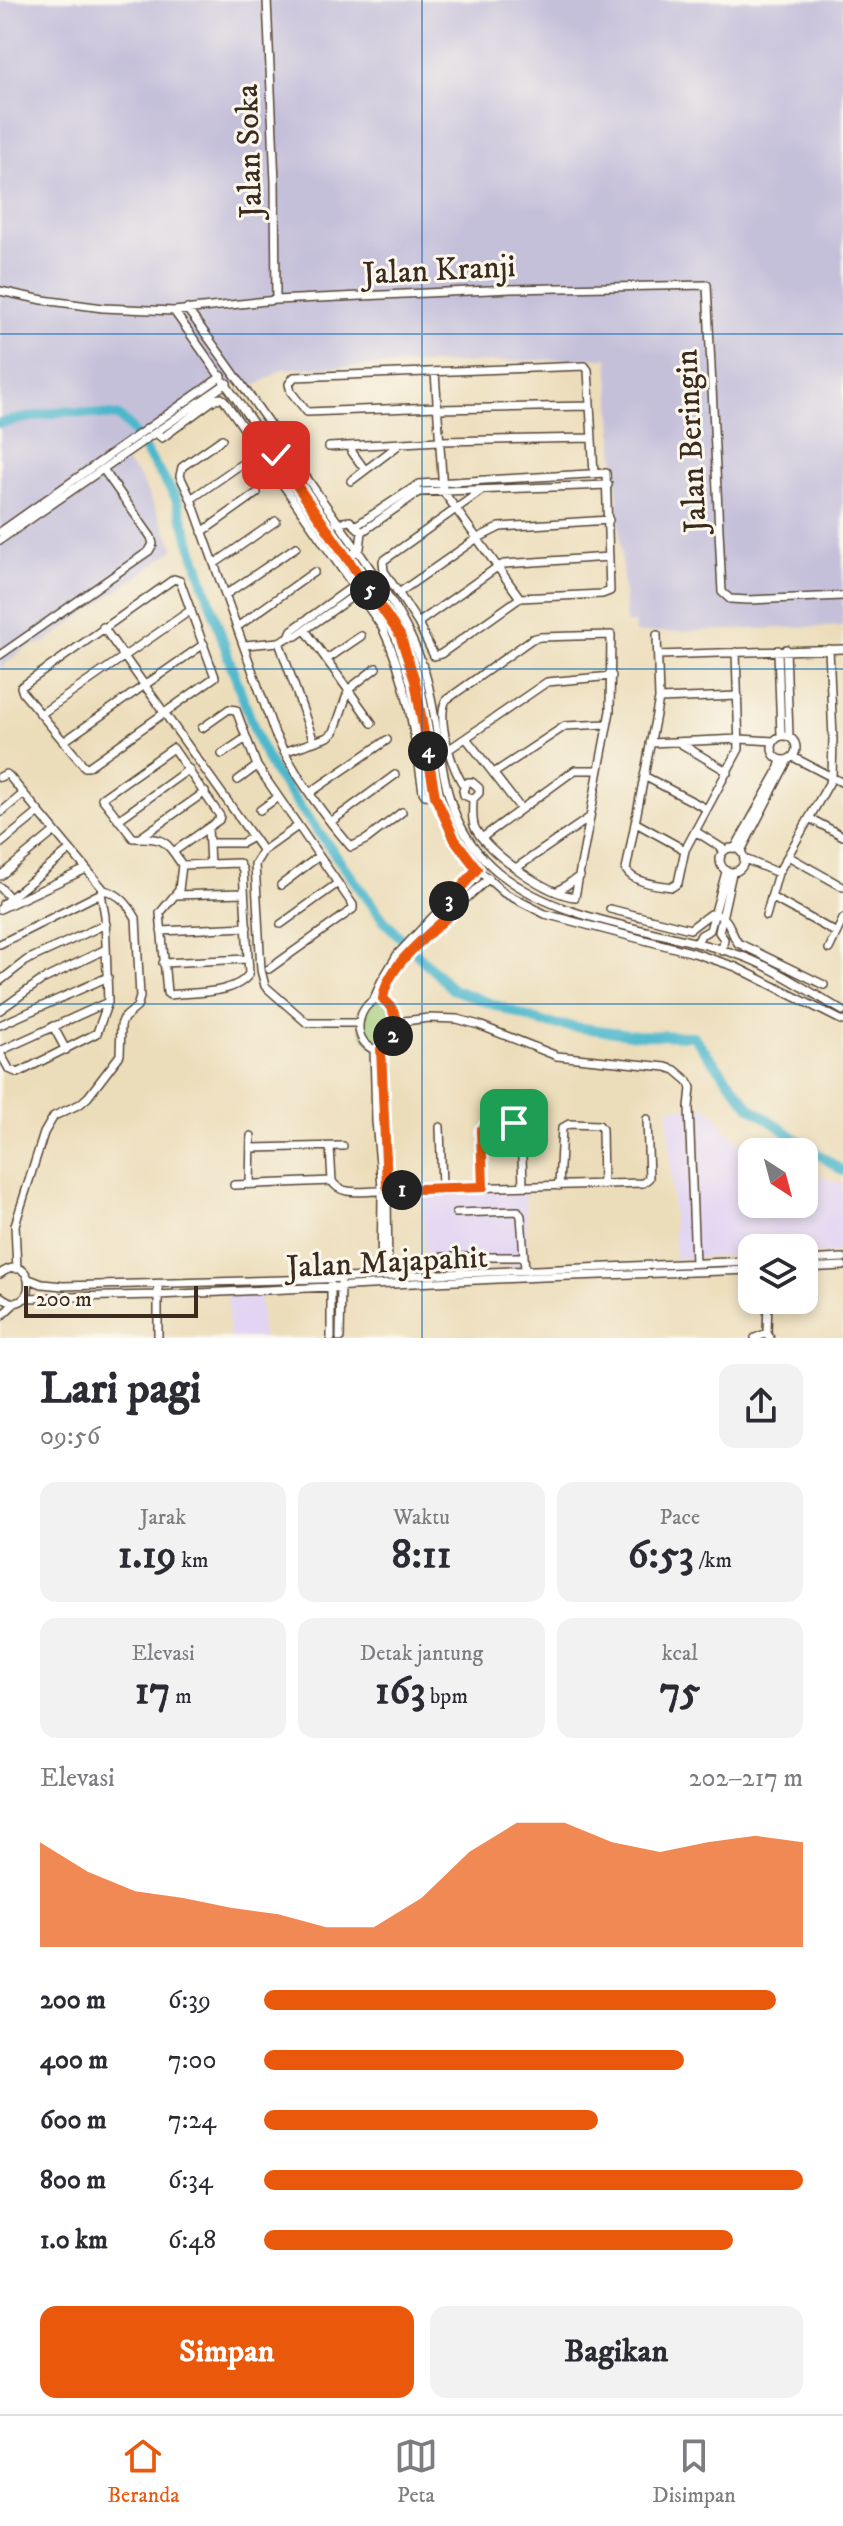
<!DOCTYPE html>
<html lang="id">
<meta charset="utf-8">
<style>
:root{--surface:#fff;--page:#f2f2f3;--text:#2b2b33;--muted:#7c7c81;--line:#e1e1e2;--accent:#ea580c}
body{margin:0;font-family:"IM FELL DW Pica",serif;background:var(--page);color:var(--text);height:100vh;display:flex;flex-direction:column;font-size:30px;white-space:nowrap}
*{box-sizing:border-box;margin:0}
p{font-size:26px;color:var(--muted)}
.icon{flex:none;width:44px;height:44px;fill:none;stroke:currentColor;stroke-width:2;stroke-linecap:round;stroke-linejoin:round}
.map{position:relative;height:1338px;overflow:hidden}
.drawer{display:flex;flex-direction:column;background:var(--surface);flex:1}
.drawer>*{flex:none}
.needle{width:52px;rotate:144deg}
.fabs{position:absolute;left:738px;top:1138px;display:grid;gap:16px}
.fabs a{display:grid;place-items:center;width:80px;height:80px;border-radius:16px;background:var(--surface);box-shadow:0 4px 12px #0003;font-size:40px}
.scale{position:absolute;left:24px;bottom:20px;width:174px;box-sizing:border-box;padding-left:8px;border:4px solid #3b2a1e;border-top:0;font-size:22px;line-height:28px;white-space:nowrap;color:#3b2a1e;-webkit-text-stroke:6px #fbf7ec;paint-order:stroke}
.pin{position:absolute;display:grid;place-items:center;width:68px;height:68px;color:#fff;margin:-34px;border-radius:16px;box-shadow:0 4px 12px #0006}
.km{position:absolute;width:40px;height:40px;margin:-20px;border-radius:50%;background:#222;color:#fff;font-size:22px;line-height:40px;text-align:center}
.round{display:grid;place-items:center;flex:none;width:84px;height:84px;border-radius:16px;background:var(--page)}
.head{display:flex;align-items:center;justify-content:space-between;height:136px;padding:0 40px}
h1{font-size:44px;font-weight:700;line-height:60px}
.metrics{display:grid;grid-template-columns:repeat(3,1fr);gap:12px;height:136px;padding:8px 40px}
.metrics div{display:grid;align-content:center;border-radius:16px;background:var(--page);text-align:center}
.metrics b{font-size:40px;font-weight:700}
.metrics small{font-size:22px;font-weight:400}
.metrics p{font-size:22px}
.chart{height:224px;padding:16px 40px}
.chart p{display:flex;justify-content:space-between}
.chart svg{width:100%;height:144px;margin-top:8px;fill:var(--accent);opacity:.7}
.action{display:flex;gap:16px;margin-top:auto;padding:16px 40px}
.action a{flex:1;height:92px;border-radius:16px;background:var(--accent);color:#fff;font-size:32px;font-weight:700;line-height:92px;text-align:center}
.action a+a{background:var(--page);color:var(--text)}
ul{padding:0 40px;list-style:none;font-size:26px}
li{display:grid;grid-template-columns:128px 96px 1fr;align-items:center;height:60px}
li i{height:20px;border-radius:10px;background:var(--accent)}
.tab-bar{display:flex;justify-content:space-around;align-items:center;height:112px;border-top:2px solid var(--line);background:var(--surface);font-size:22px;color:var(--muted)}
.tab-bar a{display:grid;justify-items:center;gap:4px}
.tab-bar .active{color:var(--accent)}
.map>svg:first-child{display:block}
</style>
<div class="map">
<svg width="843" height="1338" viewBox="0 0 843 1338">
<rect width="100%" height="100%" fill="#fbf7ec"/>
<filter id="ink" filterUnits="userSpaceOnUse"><feTurbulence type="fractalNoise" baseFrequency=".0125" numOctaves="2"/><feDisplacementMap in="SourceGraphic" scale="16" xChannelSelector="R" yChannelSelector="G"/><feConvolveMatrix kernelMatrix="1 2 1 2 8 2 1 2 1" color-interpolation-filters="sRGB"/></filter>
<filter id="wash" filterUnits="userSpaceOnUse"><feTurbulence type="fractalNoise" baseFrequency=".006" numOctaves="4" result="noise"/><feDisplacementMap in="SourceGraphic" scale="32" xChannelSelector="R" yChannelSelector="G"/><feGaussianBlur stdDeviation="1.8" result="paint"/><feColorMatrix in="noise" values="0 0 0 0 0 0 0 0 0 0 0 0 0 0 0 0 0 1.4 0 .05"/><feComposite in="paint" operator="in"/></filter>
<g filter="url(#wash)">
<rect width="100%" height="100%" fill="#ecddba"/>
<path fill="#e2d4f3" d="M706,1106L718,1117L728,1134L762,1152H752V1204H804V1169L843,1185V1253L804,1254V1248H752V1255L675,1258L668,1109Z
M525,1191L528,1265L425,1268L423,1193Z
M227,1296H260L262,1338H229Z"/>
<path fill="#c5c0da" d="M0,0H843V626L635,633L634,623H626L608,358L283,369L251,389L243,378L123,460L140,477L175,549L44,643L27,647L0,668Z"/>
<path fill="#9ec773" stroke="#6c7848" stroke-width="2" d="M383,999C397,1014 396,1021 390,1040L377,1049C358,1033 358,1027 367,1004Z"/>
<g fill="none" stroke-linecap="round" stroke-linejoin="round">
<path stroke="#4eb7cc" stroke-width="10" d="M0,423L63,411L118,416L129,426L175,496L230,662L260,745L274,772L385,922L452,989L544,1023L637,1035L693,1036L750,1107L843,1171"/>
</g>
</g>
<g filter="url(#ink)">
<g fill="none" stroke-linecap="round" stroke-linejoin="round">
<defs>
<path id="minor" d="M267,0L275,182L276,300
M0,291L43,300L103,308L174,311L276,300L511,289L707,285L722,592L730,599L748,600L843,596
M187,309C233,370 276,434 320,497C357,551 413,620 428,684C445,754 436,821 498,872C564,925 658,928 736,954C771,965 811,993 843,1011
M174,311L328,529L400,635L415,681L435,796L455,840L477,869L504,893L545,914L694,953L736,967L843,1021
M435,372L443,491L520,598
M437,407L307,412L291,392L289,384L294,377L585,366L588,370L594,474
M437,409L589,406
M156,433L162,438L215,399L221,398L224,400L382,627C407,678 415,736 423,792L425,795L435,796
M222,439L182,467L180,476L191,499L275,734C294,773 322,814 351,847L367,839L402,812
M329,447L439,441L591,438
M352,447V452L365,470
M351,481L396,447
M191,499L240,465
M336,523L350,521L362,532L360,548L353,554
M357,525L419,484L606,473L610,591L602,594L520,598L441,654L434,656L418,623L384,571L383,561L481,491
M0,532L222,376
M202,532L257,493
M362,532L419,492L608,485
M0,540L227,383
M214,564L276,521
M174,579L180,581L215,677L88,767H85L23,693L21,687Z
M400,592L476,539L500,527L609,520
M225,595L296,547
M418,623L496,568L504,564L609,557
M103,627L263,851L255,864L261,970L265,986L307,1023H359
M237,627L314,572
M306,631L372,723
M657,635L659,699L626,870C634,883 657,885 672,887L678,883L685,850L739,749L736,652
M289,637L292,630L356,584
M279,642L314,742
M245,645L279,642L289,637L296,636L362,590
M786,649L789,736
M778,650L781,735
M0,655L149,551L153,544L151,537L103,469
M658,655L843,649
M327,659L361,636
M659,699L738,696
M41,714L191,610
M202,728L229,709L236,710L257,766L353,905V909L269,969
M772 748a12 12 0 1 1 24 0a12 12 0 1 1-24 0Z
M466,738L521,809
M63,742L204,644
M678,742L728,772
M650,743L740,739L774,741
M448,750L547,682L612,676
M284,752L328,737L334,732L349,689L376,668
M222,754L246,738
M793,757L843,783
M494,773L565,726L607,724
M644,776L707,809
M0,777L6,774L9,776L104,890C120,894 128,904 136,918L140,997L137,1007L124,1018L121,1025L120,1055L88,1097L80,1104L54,1116L44,1133L15,1225L17,1269
M238,780L257,766
M464,786C452,768 436,720 446,700L532,639L540,637L611,635L610,711L575,897C546,894 492,855 476,830C471,822 473,808 473,799L479,793V788L472,782H468L463,790L464,795L473,799
M311,792L387,740
M260,810L278,797
M0,813L23,794
M809,818L843,836
M118,820L189,769
M332,821L395,775
M636,823L685,850
M208,828L210,864
M695,831L725,850
M141,837L205,792
M483,837L575,770H598
M210,843H242L253,837
M0,844L38,813
M720 860a12 12 0 1 1 24 0a12 12 0 1 1-24 0Z
M735,848L777,773L781,760
M263,851L298,826
M741,851L788,760
M173,852L219,820L220,816L173,748L102,798L133,838C164,838 164,838 182,865L179,890L160,913L167,993L170,995C193,992 235,995 249,974L243,870L239,863L182,865
M788,856L843,887
M745,859L778,873
M516,868L589,818
M0,876L55,831
M281,885L319,856
M0,887L10,898
M558,891L580,876
M175,895L244,893
M771,897L835,932
M3,904L70,850
M0,909L86,869
M610,909L690,929L710,914C731,914 728,929 738,943L824,985
M766,916L778,873L832,778L833,738L829,649
M281,924L338,883
M161,931L247,927
M697,943L701,935L710,930L726,872
M0,944L101,893
M829,949L843,919
M722,951L724,939L719,932L732,873
M163,963L247,959
M0,981L27,960L106,924
M374,999L381,982L397,955L479,868
M376,999C412,998 393,1066 368,1046C352,1033 359,1007 376,999Z
M383,999C387,960 461,905 489,878
M0,1010L42,980L106,949
M396,1022L429,1018L457,1019L479,1025L557,1056L666,1067L675,1070L688,1081L691,1088L689,1107L695,1263
M0,1025L108,977
M53,1026L66,1050
M374,1049L376,1121L382,1186
M381,1049L387,1186
M0,1051L108,1002
M0,1053L9,1069L18,1073L97,1033L108,1002L105,916L101,893L104,890
M440,1127L442,1188
M330,1147L332,1181
M251,1148L343,1146
M332,1181C340,1196 362,1191 378,1191
M250,1184L251,1136
M234,1185L332,1181
M559,1186L562,1128L569,1124L599,1125L602,1129L603,1185
M483,1187L481,1130L487,1125L514,1123L521,1130L523,1185
M389,1190L643,1183L649,1178L647,1119
M387,1195L388,1276
M456,1213L518,1211L521,1216L525,1270
M442,1257H462L461,1272
M462,1257H524
M804,1260L843,1258
M804,1268L843,1266
M0,1274C39,1246 37,1325 0,1296
M381,1276L382,1196
M29,1279L42,1284L63,1286L322,1279L752,1261
M158,1284V1338
M331,1285V1338
M24,1298L157,1295L542,1277L752,1270
M768,1300L767,1333L770,1338
M0,1317L16,1302
M340,1338L341,1284
M755,1338L767,1333"/>
</defs>
<use href="#minor" stroke="#564535" stroke-width="10"/>
<use href="#minor" stroke="#fff" stroke-width="7"/>
</g>
</g>
<g fill="none" stroke-linecap="round" stroke-linejoin="round" filter="url(#ink)">
<defs>
<path id="route" d="M276,455L400,635L415,681L435,796L455,840L477,869L448,903L456,909C431,933 387,964 383,999C400,1012 401,1037 381,1049L387,1186L389,1190L483,1187L481,1130L487,1125L514,1123"/>
</defs>
<use href="#route" stroke="#fff" stroke-width="16"/>
<use href="#route" stroke="#ea580c" stroke-width="10"/>
</g>
<path fill="none" stroke="#1f6fb2" stroke-width="2" stroke-opacity="0.55" d="M422,0V1338M0,334H843M0,669H843M0,1004H843"/>
<g text-anchor="middle" stroke-width="6" stroke-linejoin="round" paint-order="stroke">
<g font-size="32" fill="#3b2a1e" stroke="#fbf7ec">
<text transform="translate(248 151) rotate(-92)" y="11">Jalan Soka</text>
<text transform="translate(439 269) rotate(-3)" y="11">Jalan Kranji</text>
<text transform="translate(690 441) rotate(-93)" y="11">Jalan Beringin</text>
<text transform="translate(387 1261) rotate(-3)" y="11">Jalan Majapahit</text>
</g>
</g>
</svg>
<div class="fabs">
<a><svg class="needle" viewBox="-14 -14 28 28"><path d="M0-13l5 13h-10z" fill="#e53935"/><path d="M0 13l5-13h-10z" fill="#7c7c81"/></svg></a>
<a><svg class="icon" aria-label="layers" viewBox="0 0 24 24"><path d="M12 4l9 5-9 5-9-5zM3 14l9 5 9-5"/></svg></a>
</div>
<div class="scale">200 m</div>
<div class="pin" style="left:514px;top:1123px;background:#1e9e55"><svg class="icon" aria-label="arrive" viewBox="0 0 24 24"><path d="M6 21V4h12l-3 4 3 4H6"/></svg></div>
<div class="pin" style="left:276px;top:455px;background:#d93025"><svg class="icon" aria-label="check" viewBox="0 0 24 24"><path d="M5 12l5 5 9-10"/></svg></div>
<b class="km" style="left:402px;top:1190px">1</b>
<b class="km" style="left:393px;top:1036px">2</b>
<b class="km" style="left:449px;top:901px">3</b>
<b class="km" style="left:428px;top:751px">4</b>
<b class="km" style="left:370px;top:590px">5</b>
</div>
<section class="drawer">
<div class="head"><div><h1>Lari pagi</h1><p>09:56</p></div><a class="round"><svg class="icon" aria-label="share" viewBox="0 0 24 24"><path d="M12 15V3M7 8l5-5 5 5M5 13v7h14v-7"/></svg></a></div>
<div class="metrics">
<div><p>Jarak</p><b>1.19<small> km</small></b></div>
<div><p>Waktu</p><b>8:11</b></div>
<div><p>Pace</p><b>6:53<small> /km</small></b></div>
</div>
<div class="metrics">
<div><p>Elevasi</p><b>17<small> m</small></b></div>
<div><p>Detak jantung</p><b>163<small> bpm</small></b></div>
<div><p>kcal</p><b>75</b></div>
</div>
<div class="chart"><p><span>Elevasi</span>202–217 m</p>
<svg viewBox="0 0 160 44" preserveAspectRatio="none"><path d="M0 44V12L10 21L20 27L30 29L40 32L50 34L60 38L70 38L80 29L90 15L100 6L110 6L120 12L130 15L140 12L150 10L160 12V44z"/></svg>
</div>
<ul>
<li><b>200 m</b>6:39<i style="width:95%"></i></li>
<li><b>400 m</b>7:00<i style="width:78%"></i></li>
<li><b>600 m</b>7:24<i style="width:62%"></i></li>
<li><b>800 m</b>6:34<i style="width:100%"></i></li>
<li><b>1.0 km</b>6:48<i style="width:87%"></i></li>
</ul>
<div class="action"><a>Simpan</a><a>Bagikan</a></div>
</section>
<nav class="tab-bar">
<a class="active"><svg class="icon" aria-label="home" viewBox="0 0 24 24"><path d="M3 11l9-7 9 7M6 9v11h12V9"/></svg>Beranda</a>
<a><svg class="icon" aria-label="map" viewBox="0 0 24 24"><path d="M3 6l6-2 6 2 6-2v14l-6 2-6-2-6 2zM9 4v14M15 6v14"/></svg>Peta</a>
<a><svg class="icon" aria-label="saved" viewBox="0 0 24 24"><path d="M7 4h10v16l-5-4-5 4z"/></svg>Disimpan</a>
</nav>
